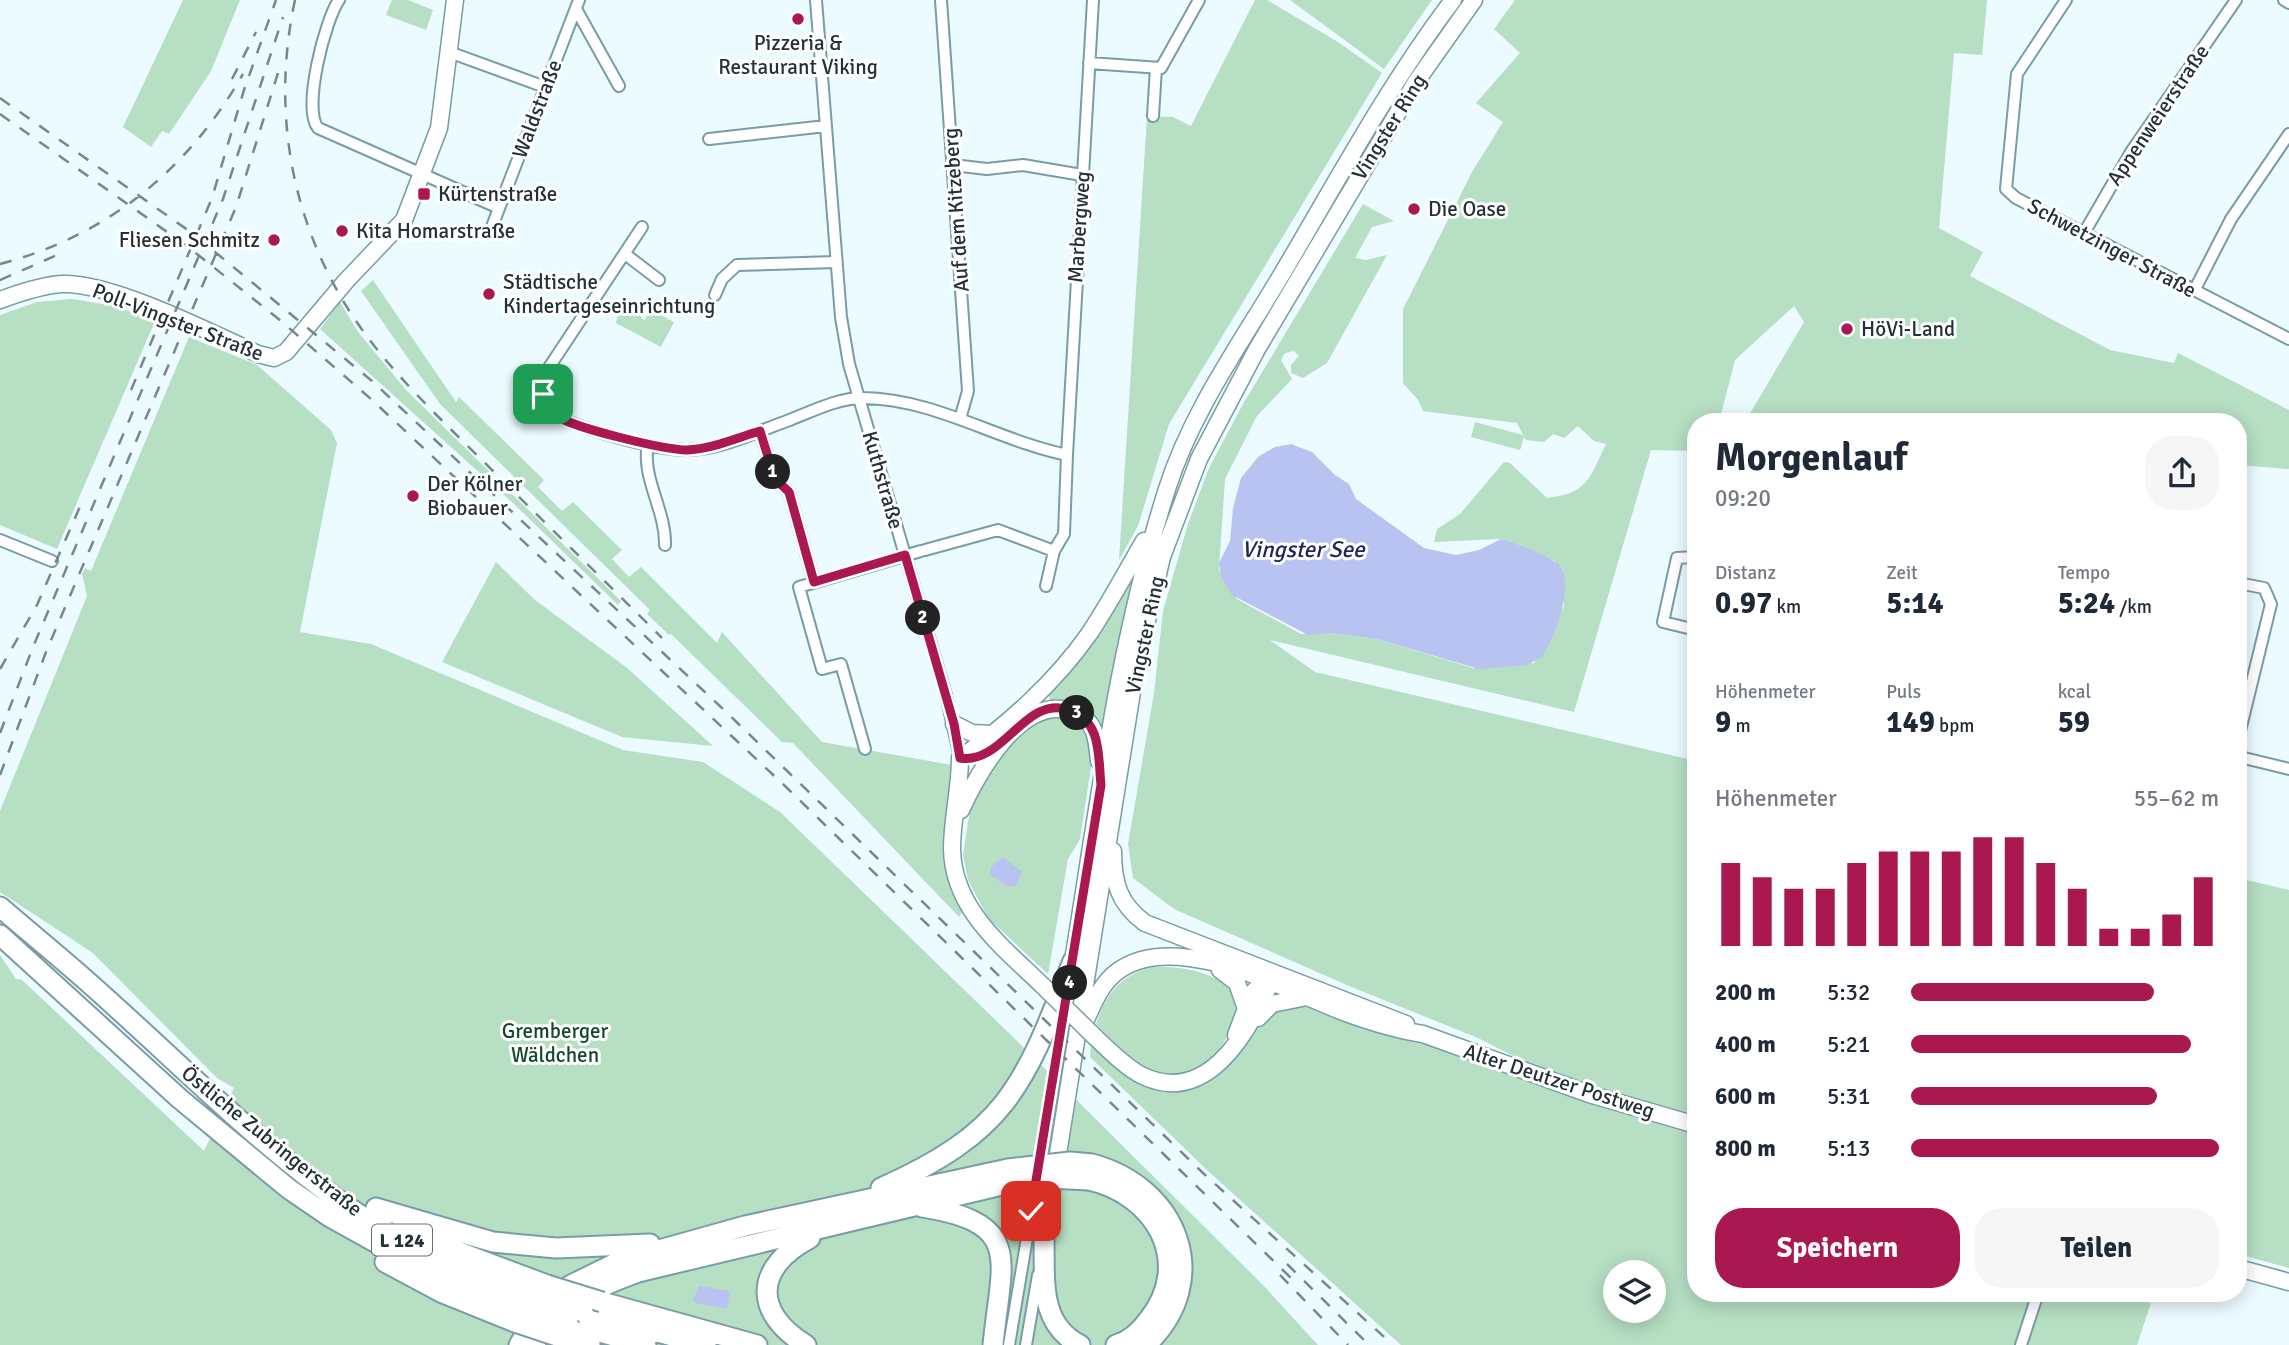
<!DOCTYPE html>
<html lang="de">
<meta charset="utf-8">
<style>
:root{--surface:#fff;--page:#f6f6f7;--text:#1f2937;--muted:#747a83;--accent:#aa1850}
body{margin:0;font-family:Signika,sans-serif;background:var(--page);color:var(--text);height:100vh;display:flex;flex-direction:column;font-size:26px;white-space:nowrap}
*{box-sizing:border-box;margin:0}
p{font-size:23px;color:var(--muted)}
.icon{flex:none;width:38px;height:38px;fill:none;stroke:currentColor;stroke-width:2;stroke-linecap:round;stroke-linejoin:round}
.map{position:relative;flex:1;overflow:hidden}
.details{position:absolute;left:1687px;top:413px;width:560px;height:889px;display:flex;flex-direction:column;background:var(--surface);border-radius:28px;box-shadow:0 4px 18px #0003}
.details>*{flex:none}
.buttons{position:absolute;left:1603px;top:1260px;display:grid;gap:14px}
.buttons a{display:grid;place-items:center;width:63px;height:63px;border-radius:50%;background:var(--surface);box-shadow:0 4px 18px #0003;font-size:35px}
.pin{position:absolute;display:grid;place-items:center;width:60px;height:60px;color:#fff;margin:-30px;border-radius:14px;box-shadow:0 4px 10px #0006}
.km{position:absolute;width:35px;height:35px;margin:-18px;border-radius:50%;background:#222;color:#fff;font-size:19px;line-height:35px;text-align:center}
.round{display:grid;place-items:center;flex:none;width:74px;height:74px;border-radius:28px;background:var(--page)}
.overview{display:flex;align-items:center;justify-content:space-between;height:119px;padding:0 28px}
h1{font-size:38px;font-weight:700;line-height:52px}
.metrics{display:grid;grid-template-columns:repeat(3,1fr);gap:10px;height:119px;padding:7px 28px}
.metrics div{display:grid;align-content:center}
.metrics b{font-size:30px;font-weight:700}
.metrics small{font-size:19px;font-weight:400}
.metrics p{font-size:19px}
.chart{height:196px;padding:14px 28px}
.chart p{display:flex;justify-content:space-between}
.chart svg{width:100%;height:126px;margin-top:7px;stroke:var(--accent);stroke-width:6}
.primary-button{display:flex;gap:14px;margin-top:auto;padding:14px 28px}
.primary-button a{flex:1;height:80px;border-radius:28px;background:var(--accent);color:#fff;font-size:28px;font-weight:700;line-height:80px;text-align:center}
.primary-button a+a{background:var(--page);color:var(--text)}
ul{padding:0 28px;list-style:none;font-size:23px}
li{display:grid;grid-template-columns:112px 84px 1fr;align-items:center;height:52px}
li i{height:18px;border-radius:9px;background:var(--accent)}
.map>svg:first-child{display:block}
</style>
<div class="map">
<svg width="2289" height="1345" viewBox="0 0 2289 1345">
<rect width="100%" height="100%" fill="#ebfbff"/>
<path fill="#b6dfc3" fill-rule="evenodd" d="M183,0H240L211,71L169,134L162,131L151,147L123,127Z
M392,0H408L433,10L426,30L386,15Z
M1255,0H1267L1338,42L1382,73L1169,424L1138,526L1119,560L1147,116L1173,117L1191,126Z
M1290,0H1432L1384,69Z
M1515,0H1987L1982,55L1954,53L1939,228L1983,252L1970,276L2110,350L2174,363L2178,353L2289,410V469L2238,465V422H1745L1804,322L1794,306L1735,360L1719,422H1696V451L1651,450L1574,712L1270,640L1315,672L1696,761V1117L1593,1087L1521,1060L1478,1038L1349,986L1174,909L1133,878L1128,844L1154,693L1163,611L1188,524L1209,468L1243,404L1363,204L1394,221L1372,227L1355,258L1366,260L1387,255L1327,363L1303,378L1291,373V365L1299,356L1294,351L1285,353L1281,360L1292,379L1257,416L1225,479L1219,569L1237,599L1301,634L1331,633L1377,639L1473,668L1534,663L1564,606V576L1555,561L1501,539L1434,542L1437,529L1460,514L1504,462L1510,463L1547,498C1588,493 1589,479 1606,444L1594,441L1578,426L1564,438L1553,434L1544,442L1526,440L1524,437L1520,450L1471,437L1475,422L1523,435L1517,423L1423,411L1418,400L1403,383V309L1472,172L1503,122L1476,103L1520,53L1494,29Z
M373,280L456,402L459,397L544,480L538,487L562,511L573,502L622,550L612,559L629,577L641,567L717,643L722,632L822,742L952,765L963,911L959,917L793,743L782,742L671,634L669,635L647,614L650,610L440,404L361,291Z
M72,299L115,306L155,321L57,549L0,525V315L37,302Z
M340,302L358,332L406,390L621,601L618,605L513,503L320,329Z
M627,306L638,310L642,319L645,320L650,310L674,322L661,347L616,323L619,310Z
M189,337L257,365L331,430L337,443L300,632L371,644L623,750L703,762L780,812L1010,1034L1263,1285L1318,1345H0V955L16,979L22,980L204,1151L234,1088L217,1078L93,953L0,892V811L87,596L82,574L85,568L91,571Z
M496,562L535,600L626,667L713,746L622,737L442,662Z
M1134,570L1102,730H1098L1051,703L1048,695L1058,687L1109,614Z
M1065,712L1086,727L1093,754L1080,839L1068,859L1048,974L988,918L968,880L963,855L970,810L999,755L1042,717Z
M2238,878L2289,890V1268L2238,1254Z
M1153,967C1183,966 1219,971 1236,998C1240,1044 1191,1091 1146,1068C1126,1058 1111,1039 1096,1024C1106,994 1120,975 1153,967Z
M1307,1003L1358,1023L1696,1130V1293H2116L2151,1303L2137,1345H1401L1207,1170L1090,1057L1091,1044L1108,1061L1140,1080L1222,1069L1245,1047L1269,1009ZM1615,1272H1654V1311H1615Z"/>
<path fill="#b9c3f1" d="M1291,444L1312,452L1335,475L1349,484L1356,499L1424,548L1456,555L1479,550L1501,539C1512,542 1552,557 1559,565C1576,585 1554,638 1542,657L1527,665L1479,669L1377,639L1331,633L1308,635L1232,595L1222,579L1219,563L1230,541L1233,508L1241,478L1259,456L1275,447Z
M1003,857L1022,872L1016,886H1007L990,875L991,867Z
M699,1286L730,1291L727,1309L696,1303L693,1300Z"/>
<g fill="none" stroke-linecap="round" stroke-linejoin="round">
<defs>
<path id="street" d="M339,0C325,20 302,109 318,128L499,208
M816,0L841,317L849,364L946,695L960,758
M941,0L968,391L960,419
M2066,0L2017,74L2006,189L2016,198L2289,339
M2284,0L2289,3
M576,9L619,86
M449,52L545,87
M1089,63L1161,68L1199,0
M1153,116L1156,68
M709,139L826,126
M953,165L987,169L1023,165L1082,175
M493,224L579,0
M642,227L544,375L543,394L556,416C585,430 653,449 685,450C718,451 756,432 787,421C811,412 837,398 863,398C936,399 996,440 1067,455L1093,0
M2084,233L2131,152L2236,0
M625,254L659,280
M2194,291L2231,219L2289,134
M715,295L722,279L737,265L836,262
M760,431L775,479L789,492L814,582
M648,444C641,478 666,510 665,545
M0,540L52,561
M925,550L998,530L1054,551
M1696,557L1677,558L1663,622L1696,630
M2238,583L2264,588L2271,604L2238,739
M1046,586L1054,551L1064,534L1067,455
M865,749L841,664L822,669L799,587L921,551
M2238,751L2244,758L2289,769
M1009,1345L1066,1006
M1026,1345L1038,1275
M2021,1345L2038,1293"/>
<path id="secondary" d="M0,300C19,293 42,285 62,284C112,282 211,333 258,354L274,358L286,352L346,281L404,220L439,128L455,0
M954,724L972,733L992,734
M960,758C1007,726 1056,681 1089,634C1109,604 1126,572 1144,541
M960,758C960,789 952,819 952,849C953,910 1004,948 1044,987
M961,810C978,773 1022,692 1074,712C1096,720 1097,740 1099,761
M1113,851C1113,883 1119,904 1145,923L1406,1024
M1073,961C1099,802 1118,643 1167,489C1191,413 1239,346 1279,279C1335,185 1387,87 1453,0
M1220,970L1237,983L1245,1006
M1258,1018L1272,1004L1302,998
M1084,1024C1093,1005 1100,984 1118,971C1177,928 1287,991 1346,1013C1371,1022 1396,1030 1423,1034L1589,1094L1696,1125
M1236,1035L1252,993L1269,978
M1095,1037C1109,1050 1124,1066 1141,1075C1205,1107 1246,1036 1268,988L1264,975
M1044,1241L1136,667L1162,557L1199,459L1257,349L1416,82L1474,0
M2238,1268L2289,1282"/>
<path id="highway" d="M0,907C30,933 60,957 89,983C173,1057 253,1140 345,1205C403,1246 469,1271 536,1296
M0,935L180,1099L289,1189L330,1217L411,1262L524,1309
M1092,1164C1178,1187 1215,1280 1146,1345
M1089,1180C1153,1194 1195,1260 1149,1319C1141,1330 1130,1341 1116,1345
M881,1188C1009,1131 1024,1085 1073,961
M922,1207C1025,1223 1001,1260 993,1345
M376,1208L493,1242L556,1248L650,1244
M403,1225L456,1251L547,1285
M1044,1241C1045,1281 1039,1324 1080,1345
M385,1262L443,1293L515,1322
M602,1302L757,1345
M583,1312L706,1345
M568,1323L646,1345
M557,1336L590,1345
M519,1345L542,1306L571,1285L620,1261L745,1226L1008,1169
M534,1345C556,1304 597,1287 638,1272L1006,1184
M806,1345C752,1312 755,1267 810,1238"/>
</defs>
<use href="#street" stroke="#789da7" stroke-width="14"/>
<use href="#secondary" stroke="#789da7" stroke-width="19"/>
<use href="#highway" stroke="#789da7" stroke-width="23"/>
<use href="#street" stroke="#fff" stroke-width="10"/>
<use href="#secondary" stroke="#fff" stroke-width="16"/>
<use href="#highway" stroke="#fff" stroke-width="19"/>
<path stroke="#77878b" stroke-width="2.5" stroke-dasharray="12 12" stroke-linecap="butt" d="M295,0C270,116 293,234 363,331C401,383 448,426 493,471C549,527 606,582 662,638
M232,79L256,32
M0,98L192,233L372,381L722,708L1203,1173L1393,1345
M0,114L187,246L281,321L371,399L784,785L1291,1278
M0,264C107,236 188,170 243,74
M0,280L64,252
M131,390L212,198L244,90L276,0
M0,669L37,605L82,502
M0,733L33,647L223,199L283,17
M0,775L46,652L236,207L278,73
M1287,1264L1369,1345
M1280,1275L1348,1345"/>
<defs>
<path id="secondary-bridge" d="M1044,987L1095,1037"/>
<path id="highway-bridge" d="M1008,1169L1070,1162L1092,1164
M1006,1184L1048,1178L1089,1180
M547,1285L602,1302
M536,1296L583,1312
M524,1309L568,1323
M515,1322L557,1336"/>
</defs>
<use href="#secondary-bridge" stroke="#789da7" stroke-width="19" stroke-linecap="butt"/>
<use href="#highway-bridge" stroke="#789da7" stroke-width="23" stroke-linecap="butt"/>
<use href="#secondary-bridge" stroke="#fff" stroke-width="16"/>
<use href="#highway-bridge" stroke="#fff" stroke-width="19"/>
</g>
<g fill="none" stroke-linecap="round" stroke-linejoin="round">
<defs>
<path id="route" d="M543,394C546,402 549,411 557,416C574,428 665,450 687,450C712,449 736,438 760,431L775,479L789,492L814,582L905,555L954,724L960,758C1004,765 1025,694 1070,710C1102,722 1098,756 1101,785L1031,1211"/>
</defs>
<use href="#route" stroke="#fff" stroke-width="14"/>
<use href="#route" stroke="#aa1850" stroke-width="9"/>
</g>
<g fill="#aa1850" stroke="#fff" stroke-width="2.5">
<circle cx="798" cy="19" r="7"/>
<rect x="417" y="187" width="14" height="14" rx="3.5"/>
<circle cx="1414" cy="209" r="7"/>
<circle cx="342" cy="231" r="7"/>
<circle cx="274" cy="240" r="7"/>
<circle cx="489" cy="294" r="7"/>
<circle cx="1847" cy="329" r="7"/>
<circle cx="413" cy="496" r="7"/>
</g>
<g text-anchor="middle" stroke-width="6" stroke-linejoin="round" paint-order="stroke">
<rect fill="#fff" stroke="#647072" stroke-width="2" x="372" y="1224.5" width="60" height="31" rx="5"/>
<g font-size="19" font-weight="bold" fill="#223236">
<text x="402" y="1247">L 124</text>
</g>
<g font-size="21" fill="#223236" stroke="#fff" text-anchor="start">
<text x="798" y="50" text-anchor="middle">Pizzeria &amp;<tspan x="798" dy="24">Restaurant Viking</tspan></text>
<text x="438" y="201">Kürtenstraße</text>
<text x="1428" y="216">Die Oase</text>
<text x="356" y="238">Kita Homarstraße</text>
<text x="260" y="247" text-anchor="end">Fliesen Schmitz</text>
<text x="503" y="289">Städtische<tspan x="503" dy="24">Kindertageseinrichtung</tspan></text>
<text x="1861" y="336">HöVi-Land</text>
<text x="427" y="491">Der Kölner<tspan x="427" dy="24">Biobauer</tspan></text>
</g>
<g font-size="21" fill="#223236" stroke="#fff">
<text transform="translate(537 109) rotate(-69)" y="7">Waldstraße</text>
<text transform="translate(2158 115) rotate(-56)" y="7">Appenweierstraße</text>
<text transform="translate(1389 127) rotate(-58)" y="7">Vingster Ring</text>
<text transform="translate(956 210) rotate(-94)" y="7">Auf dem Kitzeberg</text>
<text transform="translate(1079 227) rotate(-86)" y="7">Marbergweg</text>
<text transform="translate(2112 248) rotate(28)" y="7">Schwetzinger Straße</text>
<text transform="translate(178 322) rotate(21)" y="7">Poll-Vingster Straße</text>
<text transform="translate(883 480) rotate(74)" y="7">Kuthstraße</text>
<text transform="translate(1145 635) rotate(-78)" y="7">Vingster Ring</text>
<text transform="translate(1559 1081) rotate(18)" y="7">Alter Deutzer Postweg</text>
<text transform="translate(272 1141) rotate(39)" y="7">Östliche Zubringerstraße</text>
</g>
<g font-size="21" fill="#12492b" stroke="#fff">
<text x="555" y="1038">Gremberger<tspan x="555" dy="24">Wäldchen</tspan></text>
</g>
<g font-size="23" font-style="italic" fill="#21255b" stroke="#fff">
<text x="1303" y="557">Vingster See</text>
</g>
</g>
</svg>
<div class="buttons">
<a><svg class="icon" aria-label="layers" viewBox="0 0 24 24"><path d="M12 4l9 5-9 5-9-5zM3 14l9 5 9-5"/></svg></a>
</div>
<div class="pin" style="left:543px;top:394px;background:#1e9e55"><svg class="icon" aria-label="arrive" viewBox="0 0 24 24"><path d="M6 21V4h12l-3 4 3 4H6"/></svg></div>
<div class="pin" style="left:1031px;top:1211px;background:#d93025"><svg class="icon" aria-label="check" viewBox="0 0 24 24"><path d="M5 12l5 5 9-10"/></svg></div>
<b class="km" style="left:773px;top:472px">1</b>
<b class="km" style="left:923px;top:618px">2</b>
<b class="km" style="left:1077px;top:713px">3</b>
<b class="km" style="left:1070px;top:983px">4</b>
<section class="details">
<div class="overview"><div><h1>Morgenlauf</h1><p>09:20</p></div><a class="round"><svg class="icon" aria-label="share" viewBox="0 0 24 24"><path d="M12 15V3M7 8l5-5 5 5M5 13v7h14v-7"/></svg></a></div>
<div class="metrics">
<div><p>Distanz</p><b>0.97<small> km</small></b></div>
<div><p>Zeit</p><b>5:14</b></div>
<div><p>Tempo</p><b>5:24<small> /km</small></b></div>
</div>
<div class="metrics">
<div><p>Höhenmeter</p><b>9<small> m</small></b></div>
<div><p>Puls</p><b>149<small> bpm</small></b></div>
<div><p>kcal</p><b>59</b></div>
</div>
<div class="chart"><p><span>Höhenmeter</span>55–62 m</p>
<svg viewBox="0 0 160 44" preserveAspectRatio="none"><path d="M5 44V15M15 44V20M25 44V24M35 44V24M45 44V15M55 44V11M65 44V11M75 44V11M85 44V6M95 44V6M105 44V15M115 44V24M125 44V38M135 44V38M145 44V33M155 44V20"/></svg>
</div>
<ul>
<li><b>200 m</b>5:32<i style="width:79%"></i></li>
<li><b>400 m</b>5:21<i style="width:91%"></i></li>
<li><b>600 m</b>5:31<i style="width:80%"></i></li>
<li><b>800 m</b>5:13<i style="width:100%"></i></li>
</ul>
<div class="primary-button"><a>Speichern</a><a>Teilen</a></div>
</section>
</div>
